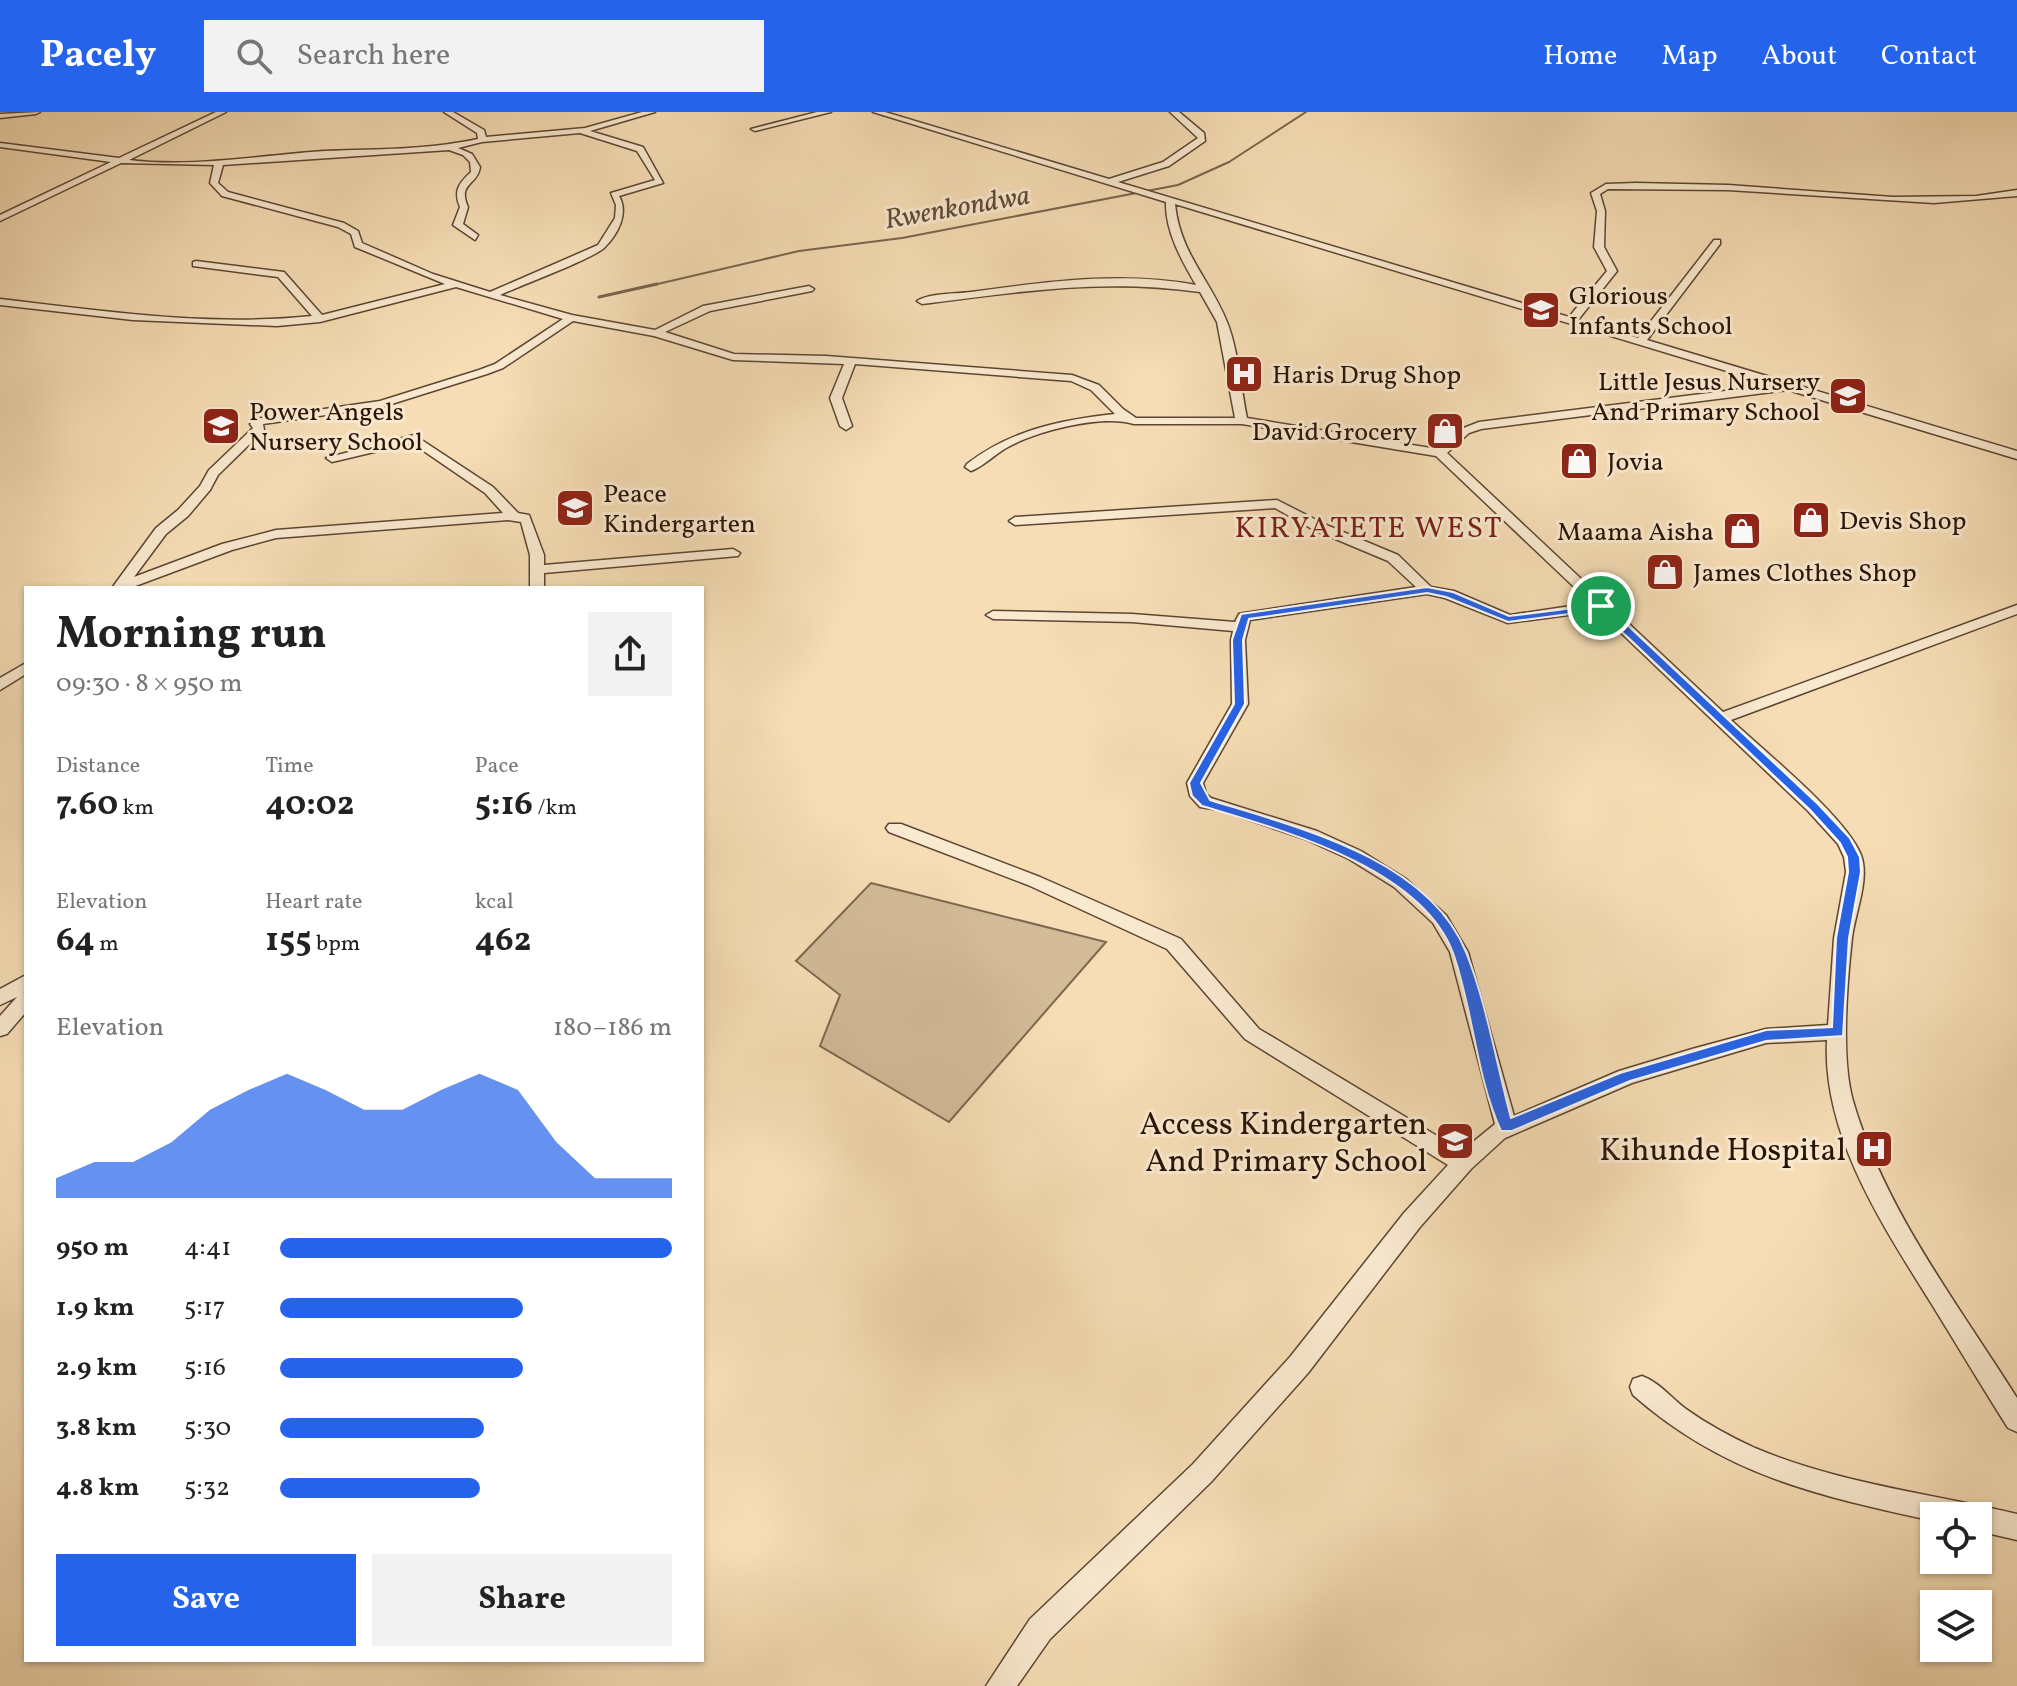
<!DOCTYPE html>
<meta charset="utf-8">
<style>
:root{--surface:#fff;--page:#f2f2f2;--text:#222;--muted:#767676;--accent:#2563eb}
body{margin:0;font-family:Vollkorn,serif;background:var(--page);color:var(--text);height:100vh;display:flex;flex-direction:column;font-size:30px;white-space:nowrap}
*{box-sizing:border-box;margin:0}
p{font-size:26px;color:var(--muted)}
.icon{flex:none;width:44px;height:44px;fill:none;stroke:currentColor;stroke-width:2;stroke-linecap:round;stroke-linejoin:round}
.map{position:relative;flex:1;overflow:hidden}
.panel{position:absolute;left:24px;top:474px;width:680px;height:1076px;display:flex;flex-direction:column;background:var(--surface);border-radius:0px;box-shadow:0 2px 6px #0004}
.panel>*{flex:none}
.tools{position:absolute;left:1920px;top:1390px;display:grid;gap:16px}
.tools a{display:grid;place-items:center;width:72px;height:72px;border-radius:0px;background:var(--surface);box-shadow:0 2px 6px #0004;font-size:40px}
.pin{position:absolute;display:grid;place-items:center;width:68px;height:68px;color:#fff;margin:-34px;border:4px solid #fff;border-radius:50%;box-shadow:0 2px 8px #0007}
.round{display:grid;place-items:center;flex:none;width:84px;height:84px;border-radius:0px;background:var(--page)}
.headline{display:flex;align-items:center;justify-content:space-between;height:136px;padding:0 32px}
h1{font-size:44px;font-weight:700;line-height:60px}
.figures{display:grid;grid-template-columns:repeat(3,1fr);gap:12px;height:136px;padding:8px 32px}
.figures div{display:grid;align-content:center}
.figures b{font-size:34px;font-weight:700}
.figures small{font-size:22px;font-weight:400}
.figures p{font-size:22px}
.chart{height:224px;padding:16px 32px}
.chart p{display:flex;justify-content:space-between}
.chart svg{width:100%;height:144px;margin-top:8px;fill:var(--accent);opacity:.7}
.cta{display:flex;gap:16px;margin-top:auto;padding:16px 32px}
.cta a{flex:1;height:92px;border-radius:0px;background:var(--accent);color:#fff;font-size:32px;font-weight:700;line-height:92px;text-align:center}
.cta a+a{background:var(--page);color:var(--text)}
ul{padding:0 32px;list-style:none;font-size:26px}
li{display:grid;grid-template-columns:128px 96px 1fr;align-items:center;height:60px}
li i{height:20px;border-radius:10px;background:var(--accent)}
header{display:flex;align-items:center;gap:48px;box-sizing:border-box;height:112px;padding:0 40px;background:var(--accent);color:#fff}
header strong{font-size:38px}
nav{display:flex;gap:44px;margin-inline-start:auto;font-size:28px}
.search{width:560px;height:72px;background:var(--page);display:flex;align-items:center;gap:20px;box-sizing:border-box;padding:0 28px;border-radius:0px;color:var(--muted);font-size:30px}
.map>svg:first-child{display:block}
</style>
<header>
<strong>Pacely</strong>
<div class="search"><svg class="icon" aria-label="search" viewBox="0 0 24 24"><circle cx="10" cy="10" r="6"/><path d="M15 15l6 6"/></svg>Search here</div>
<nav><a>Home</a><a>Map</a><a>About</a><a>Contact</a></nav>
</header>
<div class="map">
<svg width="2017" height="1574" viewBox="0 0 2017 1574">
<rect width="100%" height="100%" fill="#f6ddb5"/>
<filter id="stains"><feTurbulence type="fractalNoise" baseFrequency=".0025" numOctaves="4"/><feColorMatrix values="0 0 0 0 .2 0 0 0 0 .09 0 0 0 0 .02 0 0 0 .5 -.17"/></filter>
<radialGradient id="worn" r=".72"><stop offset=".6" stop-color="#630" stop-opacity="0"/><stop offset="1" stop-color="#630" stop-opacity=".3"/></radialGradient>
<path fill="#d3bb98" stroke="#7e6750" stroke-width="2" d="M871,771L1106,830L949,1010L820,934L840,883L796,849Z"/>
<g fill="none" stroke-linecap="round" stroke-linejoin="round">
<path stroke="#7a634c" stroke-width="2" d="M649,174L799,139L902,126L1178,73L1229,50L1306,0"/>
<path stroke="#7a634c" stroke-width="3" d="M599,185L657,172"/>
<defs>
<path id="minor" d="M40,0L36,2L0,6V2Z
M216,0H226L129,48C193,56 261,43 325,39C378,37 426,38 478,27L477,21L444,0H453L484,18L486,25L585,16L642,0H655L590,19L643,35L663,71L619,84C629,101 618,122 605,135C595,146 519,174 500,183L572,203L655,218L703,194L809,174L814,177L812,179L710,199L665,220L734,242L826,244L1072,263L1099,273L1123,297L1136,306H1235L1217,210L1200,180C1101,166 1019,180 922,192L917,189C930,181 954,182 971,180C1045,170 1121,159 1196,173C1182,149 1165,119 1166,90L873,0H885L1109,67L1163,50L1198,26L1170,0H1179L1204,21L1205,29L1169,54L1118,70L1569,205L1607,159L1594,135L1597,99L1591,81L1606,72L1636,71L1728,73L1893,85L1976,84L2017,78V84L1934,91L1728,78L1608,77L1600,82L1605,99L1604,135L1617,159L1578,208L1638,226L1714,128H1720V132L1647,228L2017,339V347L1788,278L1481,317L1469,321L1447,341L1723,600L2017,493V502L1731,608C1763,638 1846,705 1861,743C1870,767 1855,801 1852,826C1847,871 1841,947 1853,989C1885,1098 1957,1191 2017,1286V1320L2008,1316C1982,1275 1957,1233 1931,1191C1883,1114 1822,1023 1827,928L1766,931L1692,953L1632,971L1505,1026L1471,1057L1420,1115L1308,1261L1211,1370L1050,1527L1017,1574H986L1030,1507L1193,1352L1290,1245L1404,1101L1448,1053L1245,927L1167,837L1028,773L889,720L886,716L889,712H901L1040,765L1181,827L1259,917L1462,1039L1495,1012L1450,840L1433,811L1394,775L1349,747L1305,727L1220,698L1200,695L1190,684L1187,671L1232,592L1231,528L1233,519L1132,510L993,507L986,503L993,499L1132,502L1235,510L1239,502L1244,501L1416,475L1388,449L1314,418L1275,396L1015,413L1009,409L1015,405L1277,388L1324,412L1398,443L1431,475L1454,479L1510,503L1591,491L1436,344L1242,312H1134C1102,302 1037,319 1008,335C995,342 984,354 971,359L965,355L967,352C1011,318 1060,308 1115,302L1091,278L1071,269L855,252L842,286L852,314L846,318L840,314L830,286L844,252L733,248L654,224L573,209L503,256L487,262L382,295L263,312L264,318L218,363L210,378L188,404L166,422L134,465L222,432L276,418L503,401L485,381L412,331L332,350L326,346L414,323L493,375L518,401L529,403L544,443V453L733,437L740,441L738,444L544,461V476H530V443L521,410L508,408L276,426L232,438L130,476H112L156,416L178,398L200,374L209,358L253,316L250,312L255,307L380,289L479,258L495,252L563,207L456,175L320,210L277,214L133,208L0,193V187C103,199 209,215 312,204L278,165L193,154V150L196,149L284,160L322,203L445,172L355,135L351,122L338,115L222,84L210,71L214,53L121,51L0,109V103L111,50L0,35V31L119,46ZM580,21L637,39L655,68L611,81L616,93L615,106L598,133L490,180L433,162L362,131L358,119L344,111L228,80L218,71L223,53L449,38L463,43L470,50L471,60C459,71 453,79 460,95L453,113L475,128L478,123L463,112L468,95C457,71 478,73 480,55L472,42L458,36L482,30ZM1175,92L1773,273L1479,310L1461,317L1437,337L1247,306C1241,277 1238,237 1227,210C1210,167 1180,142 1175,92ZM1427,482L1445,486L1508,511L1598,499L1808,699L1838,732L1844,745L1846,760L1834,826L1828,913L1766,917L1692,937L1619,959L1514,1004L1468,840L1446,803L1406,767L1361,739L1317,719L1211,686L1206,682L1203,671L1248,592L1245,528L1250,508Z
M817,0H831L755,19L751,17Z
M26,551V562L0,578V566Z
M26,863V879L23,881L26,880V900L7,922L0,924V904L17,885L0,893V877Z
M1642,1264C1659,1270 1671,1286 1686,1297C1707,1312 1731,1325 1755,1336C1837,1371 1931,1382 2017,1402V1428L1978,1419V1404H1934V1409C1818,1384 1724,1363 1633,1283L1630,1275L1633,1267Z"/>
</defs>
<use href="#minor" stroke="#5c4633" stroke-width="3"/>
<use href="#minor" fill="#f9e9cf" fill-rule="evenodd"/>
</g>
<path fill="#2563eb" stroke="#fff" stroke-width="2" fill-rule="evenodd" d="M1427,475L1453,480L1509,504L1605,492L1818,692L1850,726L1860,745L1861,760L1849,826L1843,924L1766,929L1630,969L1512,1019H1501C1476,965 1473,897 1453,841C1421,755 1281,718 1202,694L1192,684L1189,671L1234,592L1232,528L1241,502ZM1427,481L1446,485L1508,510L1599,498L1810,698L1840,731L1847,745L1848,760L1836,826L1832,915L1766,918L1620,961L1511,1006C1497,954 1486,889 1466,840C1428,746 1297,715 1210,688L1201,671L1245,592L1243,528L1249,507Z"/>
<defs>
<symbol id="school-square" viewBox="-11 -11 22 22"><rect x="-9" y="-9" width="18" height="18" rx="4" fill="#8f2418" stroke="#f9e9cf"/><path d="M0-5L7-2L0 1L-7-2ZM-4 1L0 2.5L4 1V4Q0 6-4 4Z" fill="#fff"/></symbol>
<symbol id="hospital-square" viewBox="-11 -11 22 22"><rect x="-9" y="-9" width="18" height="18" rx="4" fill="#8f2418" stroke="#f9e9cf"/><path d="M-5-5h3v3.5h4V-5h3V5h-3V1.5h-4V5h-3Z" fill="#fff"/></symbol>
<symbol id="shop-square" viewBox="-11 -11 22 22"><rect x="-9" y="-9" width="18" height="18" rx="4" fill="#8f2418" stroke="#f9e9cf"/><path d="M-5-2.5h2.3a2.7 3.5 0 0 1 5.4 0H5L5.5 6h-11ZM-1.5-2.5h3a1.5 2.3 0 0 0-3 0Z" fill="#fff"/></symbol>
</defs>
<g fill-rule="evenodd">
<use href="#school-square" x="1519" y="176" width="44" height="44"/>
<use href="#hospital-square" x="1222" y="240" width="44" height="44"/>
<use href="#school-square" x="1826" y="262" width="44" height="44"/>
<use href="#school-square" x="199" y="292" width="44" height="44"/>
<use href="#shop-square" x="1423" y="297" width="44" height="44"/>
<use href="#shop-square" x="1557" y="327" width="44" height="44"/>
<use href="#school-square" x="553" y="374" width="44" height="44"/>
<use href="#shop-square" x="1789" y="386" width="44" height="44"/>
<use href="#shop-square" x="1720" y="397" width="44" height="44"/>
<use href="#shop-square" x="1643" y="438" width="44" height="44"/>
<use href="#school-square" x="1433" y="1007" width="44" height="44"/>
<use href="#hospital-square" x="1852" y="1015" width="44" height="44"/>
</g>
<g text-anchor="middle" stroke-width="6" stroke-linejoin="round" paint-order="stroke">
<g font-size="26" fill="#291308" stroke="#f9e9cf" text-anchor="start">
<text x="1569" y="192">Glorious<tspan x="1569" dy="30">Infants School</tspan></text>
<text x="1272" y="271">Haris Drug Shop</text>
<text x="1820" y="278" text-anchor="end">Little Jesus Nursery<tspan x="1820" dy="30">And Primary School</tspan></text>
<text x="249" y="308">Power Angels<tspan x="249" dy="30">Nursery School</tspan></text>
<text x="1417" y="328" text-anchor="end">David Grocery</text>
<text x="1607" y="358">Jovia</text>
<text x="603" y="390">Peace<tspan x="603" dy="30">Kindergarten</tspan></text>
<text x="1839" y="417">Devis Shop</text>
<text x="1714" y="428" text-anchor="end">Maama Aisha</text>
<text x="1693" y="469">James Clothes Shop</text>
</g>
<g font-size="28" font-style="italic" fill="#5f4836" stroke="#f9e9cf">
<text transform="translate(957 94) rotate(-10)" y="10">Rwenkondwa</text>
</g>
<g font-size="30" letter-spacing="2" fill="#7a1f14" stroke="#f9e9cf">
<text x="1369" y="425">KIRYATETE WEST</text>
</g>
<g font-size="32" fill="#291308" stroke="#f9e9cf" text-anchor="end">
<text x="1427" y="1022">Access Kindergarten<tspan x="1427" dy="37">And Primary School</tspan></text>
<text x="1846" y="1048">Kihunde Hospital</text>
</g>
</g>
<rect width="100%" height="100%" filter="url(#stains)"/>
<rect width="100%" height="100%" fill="url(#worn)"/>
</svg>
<div class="tools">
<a><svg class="icon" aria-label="locate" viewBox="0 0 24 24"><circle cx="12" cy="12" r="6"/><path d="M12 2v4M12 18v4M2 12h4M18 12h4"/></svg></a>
<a><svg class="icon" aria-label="layers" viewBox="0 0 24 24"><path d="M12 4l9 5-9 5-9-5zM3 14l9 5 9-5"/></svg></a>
</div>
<div class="pin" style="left:1601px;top:494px;background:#1e9e55"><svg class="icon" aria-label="arrive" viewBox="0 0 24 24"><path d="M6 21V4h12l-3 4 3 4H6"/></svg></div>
<section class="panel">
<div class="headline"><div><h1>Morning run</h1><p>09:30 · 8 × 950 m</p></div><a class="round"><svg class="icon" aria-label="share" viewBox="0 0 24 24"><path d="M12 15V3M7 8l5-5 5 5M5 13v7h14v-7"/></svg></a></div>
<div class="figures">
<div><p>Distance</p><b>7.60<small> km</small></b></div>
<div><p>Time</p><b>40:02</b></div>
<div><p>Pace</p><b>5:16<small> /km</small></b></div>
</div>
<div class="figures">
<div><p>Elevation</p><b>64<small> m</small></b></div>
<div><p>Heart rate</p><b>155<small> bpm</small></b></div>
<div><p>kcal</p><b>462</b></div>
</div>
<div class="chart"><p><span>Elevation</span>180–186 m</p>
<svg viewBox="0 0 160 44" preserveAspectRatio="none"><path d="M0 44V38L10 33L20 33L30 27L40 17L50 11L60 6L70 11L80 17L90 17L100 11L110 6L120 11L130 27L140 38L150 38L160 38V44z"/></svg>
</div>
<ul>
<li><b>950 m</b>4:41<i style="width:100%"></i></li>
<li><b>1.9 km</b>5:17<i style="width:62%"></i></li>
<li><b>2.9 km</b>5:16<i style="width:62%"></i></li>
<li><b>3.8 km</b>5:30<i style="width:52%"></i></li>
<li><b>4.8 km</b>5:32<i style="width:51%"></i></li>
</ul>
<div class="cta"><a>Save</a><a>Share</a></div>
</section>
</div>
